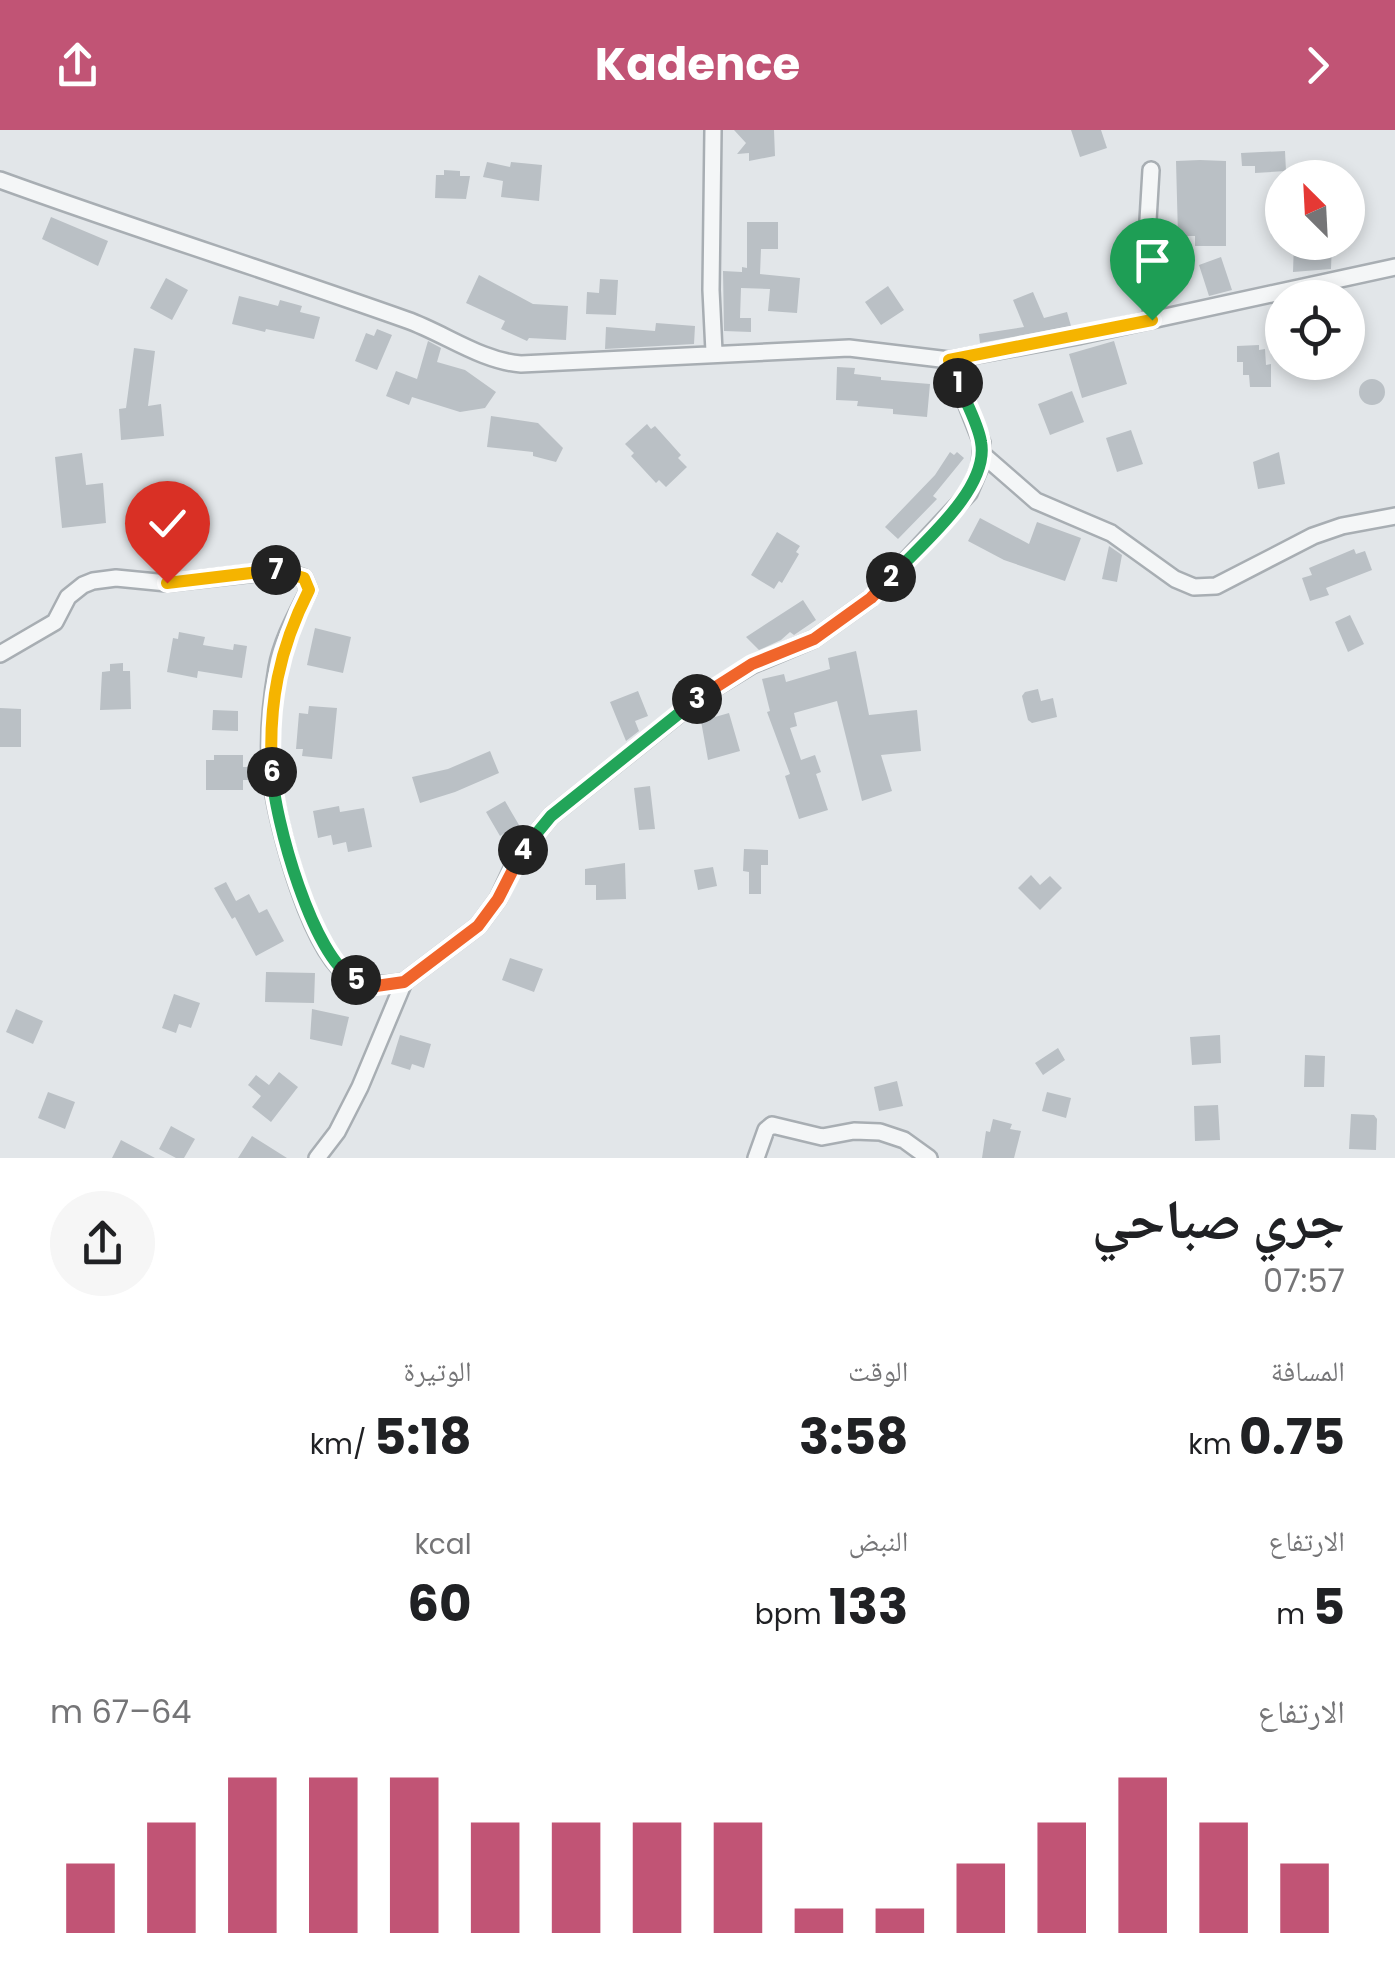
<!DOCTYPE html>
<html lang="ar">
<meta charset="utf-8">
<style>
:root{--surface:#fff;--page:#f6f6f6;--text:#202124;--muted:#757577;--accent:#c15475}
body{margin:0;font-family:Poppins,"Noto Naskh Arabic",sans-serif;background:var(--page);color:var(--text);direction:rtl;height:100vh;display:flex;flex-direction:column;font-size:38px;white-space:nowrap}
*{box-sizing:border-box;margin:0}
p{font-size:32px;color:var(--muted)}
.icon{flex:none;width:55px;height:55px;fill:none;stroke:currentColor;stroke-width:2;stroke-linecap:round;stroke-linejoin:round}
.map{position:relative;height:1028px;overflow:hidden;direction:ltr}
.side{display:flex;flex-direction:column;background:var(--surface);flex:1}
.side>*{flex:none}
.needle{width:65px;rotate:336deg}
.fabs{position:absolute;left:1265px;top:30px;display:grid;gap:20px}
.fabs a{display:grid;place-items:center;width:100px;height:100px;border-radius:50%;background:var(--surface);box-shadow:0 5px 15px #0003;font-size:50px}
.pin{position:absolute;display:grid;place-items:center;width:85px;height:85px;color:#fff;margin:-102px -42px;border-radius:50% 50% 50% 0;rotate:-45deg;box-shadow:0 0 10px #0007}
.pin .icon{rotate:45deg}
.km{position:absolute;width:50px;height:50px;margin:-25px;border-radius:50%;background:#222;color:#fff;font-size:28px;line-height:50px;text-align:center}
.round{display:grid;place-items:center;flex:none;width:105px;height:105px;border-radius:52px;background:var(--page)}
.summary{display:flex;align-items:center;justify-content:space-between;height:170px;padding:0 50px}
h1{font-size:55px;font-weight:700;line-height:75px}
.figures{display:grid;grid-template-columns:repeat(3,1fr);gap:15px;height:170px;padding:10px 50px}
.figures div{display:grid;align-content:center}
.figures b{font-size:50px;font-weight:700}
.figures small{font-size:28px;font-weight:400}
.figures p{font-size:28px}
.chart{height:280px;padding:20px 50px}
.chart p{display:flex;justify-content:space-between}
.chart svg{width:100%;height:180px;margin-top:10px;stroke:var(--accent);stroke-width:6}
header{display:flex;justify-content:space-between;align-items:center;height:130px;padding:0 50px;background:var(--accent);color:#fff;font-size:45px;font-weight:700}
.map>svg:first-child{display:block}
</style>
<header><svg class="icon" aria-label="forward" viewBox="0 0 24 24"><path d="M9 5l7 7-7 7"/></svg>Kadence<svg class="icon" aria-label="share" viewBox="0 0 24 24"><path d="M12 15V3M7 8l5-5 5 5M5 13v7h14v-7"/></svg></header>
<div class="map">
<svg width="1395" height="1028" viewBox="0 0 1395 1028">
<rect width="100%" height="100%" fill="#e2e6e9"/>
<path fill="#bac0c5" d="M734,0H774L775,26L749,31V23L737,24L746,13Z
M1071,0H1101L1107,18L1080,27Z
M1285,21L1286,41L1255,43V36H1242L1241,23Z
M1200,30L1226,31V116H1195V106H1178L1176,31Z
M487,32L510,37L511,32L542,35L539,71L501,67L503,51L483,47Z
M444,40L460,41V46H470L466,69L435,68L436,45H444Z
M51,87L108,111L98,136L42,109Z
M747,92H778V119H761L760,144L800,148L797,183L768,181L770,159L741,158L740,188H751V202L724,201L723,141L742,142V137L747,138Z
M1294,112H1332L1331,139L1293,142Z
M1221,127L1232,160L1209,166L1199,135Z
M479,145L533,174L568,176L566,210L529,208L527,211L501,199L505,191L466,173Z
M166,148L188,160L172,190L150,178Z
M600,149L618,150L616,185L586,184L587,162L599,163Z
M888,156L904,180L881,195L865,172Z
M1033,162L1044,188L1067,182L1071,196L980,213L979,204L1024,197L1013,170Z
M239,166L278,176L280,170L302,176L300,182L320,187L314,209L266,199L265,202L232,194Z
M656,193L695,196L694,214L605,219L606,197L655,201Z
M377,199L392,205L377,240L355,231L366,203L374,206Z
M428,211L441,218L437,232L465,240L496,262L485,278L460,282L412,267L409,275L386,266L396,241L417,249Z
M1114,211L1127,254L1082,268L1069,224Z
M1259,215V220L1265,219L1266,235L1271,234V257H1250L1249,245H1243V232H1237V216Z
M134,218L155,221L148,276L161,274L164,306L121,310L119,279L126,278Z
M837,237L855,238L854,244L881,247V250L930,254L927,287L893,284V279L857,276L858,271L836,270Z
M1359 262a13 13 0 1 1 26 0a13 13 0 1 1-26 0Z
M1072,261L1084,292L1050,305L1038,274Z
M491,286L538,293L563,318L556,332L533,326V322L487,317Z
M647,294L651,299L655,296L681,325L678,328L687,337L666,357L659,350L656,353L631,326L634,323L625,314Z
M1131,300L1143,334L1117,342L1106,308Z
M950,322L954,325L957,322L964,328L933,366L937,369L898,409L885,397L935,345Z
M1279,322L1285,354L1258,359L1253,332Z
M82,323L86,355L103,353L106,393L62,398L55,327Z
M980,388L1029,414L1037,392L1081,408L1065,451L1004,430L968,411Z
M777,402L800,416L796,422L799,424L782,453L779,451L774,459L751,445Z
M1109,416L1122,425L1117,452L1102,449Z
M1354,419L1356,424L1365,421L1372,440L1326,458L1329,465L1310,471L1302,448L1312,445L1309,438Z
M803,470L816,490L794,505L790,502L781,510L759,520L746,507Z
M1350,485L1364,514L1348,522L1335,492Z
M315,498L351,507L343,543L307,535Z
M179,502L205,507L203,515L233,520L234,514L247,516L242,548L198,541L197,548L167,542L173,508L178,509Z
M856,521L869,585L917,580L921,621L881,625L892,661L862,671L837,571L794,583L797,596L790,598L801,630L815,625L821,642L816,644L828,680L799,689L785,646L790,644L767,582L770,581L762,549L784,544L786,552L830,539L828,528Z
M123,533V541H130L131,579L100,580L102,542L110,541V534Z
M1038,559L1041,571L1053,568L1057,587L1032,593L1028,590L1022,566L1025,562Z
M638,561L648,586L635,591L639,601L626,611L610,572Z
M309,576L337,578L332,629L302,626L303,619H296L299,583L308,584Z
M0,578L21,579V617H0Z
M213,580L238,581V601L212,600Z
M729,583L740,621L708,630L701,591Z
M490,621L499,643L455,662L420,673L412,647L448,639Z
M214,625H243V637H249V650H243V660H206V630H214Z
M650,656L655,699L639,700L634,658Z
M505,671L519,695L500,706L486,682Z
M339,676L340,682L364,678L372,717L348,722L346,712L333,715L331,705L318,708L313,681Z
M744,719L768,720V735H761V764H749V742L743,741Z
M625,733L626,769L596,770V755H585V739Z
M713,737L717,756L698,760L694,740Z
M1031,745L1040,755L1050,746L1062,758L1040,780L1018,758Z
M226,752L236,771L249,764L259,783L267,779L284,811L256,826L235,787L232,789L214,758Z
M510,828L543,839L534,862L502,850Z
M266,842L315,843L314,873L265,872Z
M174,864L200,873L191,898L179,894L176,903L162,898Z
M16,879L43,891L33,914L6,902Z
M312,879L349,887L342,916L310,909Z
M400,905L431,914L424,938L412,934L410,940L391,934Z
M1220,905L1221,933L1192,935L1190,907Z
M1058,918L1065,930L1043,945L1035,933Z
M1305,925L1325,926L1324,957H1304Z
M279,942L298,957L271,992L252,977L261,966L248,955L256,945L269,955Z
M897,951L903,976L879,981L874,957Z
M48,962L75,972L65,999L38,988Z
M1047,962L1071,968L1066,988L1042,981Z
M1218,975L1220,1010L1195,1011L1194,976Z
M1351,984L1374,985L1377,989L1376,1020L1349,1019Z
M993,989L1012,994L1010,999L1021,1001L1014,1028H982L986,1001L990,1002Z
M171,996L195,1009L184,1028H176L159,1019Z
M252,1006L287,1028H238Z
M121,1010L155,1028H112Z"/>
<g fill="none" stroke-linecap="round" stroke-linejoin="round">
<defs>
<path id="minor" d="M713,0L711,160L714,222
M1151,40L1147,107L1152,190
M0,50C135,99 272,142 407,190C444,203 481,231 521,234L849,218L949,230L1078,206L1395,137
M981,323L1036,371L1111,403L1175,449L1194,457L1216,456L1313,406L1342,396L1395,386
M0,524L55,492L68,467L83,455L93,451L116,448L167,453L281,440L304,448L309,460C297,484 282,510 277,538C271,573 267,617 272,653C279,699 311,826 352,848C369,858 386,854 404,852
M317,1028L337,1002L360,957L404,852L478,796L498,769L518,726L551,686L700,567L752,535L814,509L871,468L969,363L980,337L982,313L949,230
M756,1028L766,1000L772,995L822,1007L854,1001L880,1002L904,1010L929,1028"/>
</defs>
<use href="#minor" stroke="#a8aeb3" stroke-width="20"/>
<use href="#minor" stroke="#f4f6f7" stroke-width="15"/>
</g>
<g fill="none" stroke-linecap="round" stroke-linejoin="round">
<defs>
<path id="split-1" d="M958,253L949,230L1152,190"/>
<path id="split-2" d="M891,447C920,415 990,359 981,312C978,293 965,271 958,253"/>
<path id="split-3" d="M697,569L752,534L814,509L871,468L891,447"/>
<path id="split-4" d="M523,720L551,686L697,569"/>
<path id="split-5" d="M356,850L376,856L404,852L478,796L498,769L523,720"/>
<path id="split-6" d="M272,642C274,688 313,830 356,850"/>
<path id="split-7" d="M272,642C268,574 279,519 309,460L304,448L276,440"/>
<path id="split-8" d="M167,453L276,440"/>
</defs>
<use href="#split-1" stroke="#fff" stroke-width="20"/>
<use href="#split-2" stroke="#fff" stroke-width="20"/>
<use href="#split-3" stroke="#fff" stroke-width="20"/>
<use href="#split-4" stroke="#fff" stroke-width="20"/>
<use href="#split-5" stroke="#fff" stroke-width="20"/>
<use href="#split-6" stroke="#fff" stroke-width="20"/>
<use href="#split-7" stroke="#fff" stroke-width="20"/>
<use href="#split-8" stroke="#fff" stroke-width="20"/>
<use href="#split-1" stroke="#f5b400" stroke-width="12"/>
<use href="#split-2" stroke="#22a559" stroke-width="12"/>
<use href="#split-3" stroke="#f0652b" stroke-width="12"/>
<use href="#split-4" stroke="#22a559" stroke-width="12"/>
<use href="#split-5" stroke="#f0652b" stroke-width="12"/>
<use href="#split-6" stroke="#22a559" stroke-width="12"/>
<use href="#split-7" stroke="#f5b400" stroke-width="12"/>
<use href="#split-8" stroke="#f5b400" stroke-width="12"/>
</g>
</svg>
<div class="fabs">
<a><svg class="needle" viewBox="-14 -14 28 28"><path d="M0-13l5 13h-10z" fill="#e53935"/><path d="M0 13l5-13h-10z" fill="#757577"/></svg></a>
<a><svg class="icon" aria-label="locate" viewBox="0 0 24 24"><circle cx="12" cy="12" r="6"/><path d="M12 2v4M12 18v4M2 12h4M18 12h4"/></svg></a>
</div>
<div class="pin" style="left:1152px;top:190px;background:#1e9e55"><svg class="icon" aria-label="arrive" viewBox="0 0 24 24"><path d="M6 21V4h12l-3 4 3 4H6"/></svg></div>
<div class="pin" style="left:167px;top:453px;background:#d93025"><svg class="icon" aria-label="check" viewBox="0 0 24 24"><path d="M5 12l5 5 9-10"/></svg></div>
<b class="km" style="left:958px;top:253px">1</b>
<b class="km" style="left:891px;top:447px">2</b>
<b class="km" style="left:697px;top:569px">3</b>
<b class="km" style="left:523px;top:720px">4</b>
<b class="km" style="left:356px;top:850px">5</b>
<b class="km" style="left:272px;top:642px">6</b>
<b class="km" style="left:276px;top:440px">7</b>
</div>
<section class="side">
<div class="summary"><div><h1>جري صباحي</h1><p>07:57</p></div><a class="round"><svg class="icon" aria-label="share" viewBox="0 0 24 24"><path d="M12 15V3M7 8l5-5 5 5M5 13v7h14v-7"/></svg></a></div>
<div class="figures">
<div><p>المسافة</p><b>0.75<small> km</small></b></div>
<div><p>الوقت</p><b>3:58</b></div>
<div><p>الوتيرة</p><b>5:18<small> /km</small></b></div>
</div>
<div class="figures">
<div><p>الارتفاع</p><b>5<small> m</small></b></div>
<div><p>النبض</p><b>133<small> bpm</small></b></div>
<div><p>kcal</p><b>60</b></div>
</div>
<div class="chart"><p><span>الارتفاع</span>64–67 m</p>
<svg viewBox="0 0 160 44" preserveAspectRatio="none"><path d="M5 44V27M15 44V17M25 44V6M35 44V6M45 44V6M55 44V17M65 44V17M75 44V17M85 44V17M95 44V38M105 44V38M115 44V27M125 44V17M135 44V6M145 44V17M155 44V27"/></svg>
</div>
</section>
